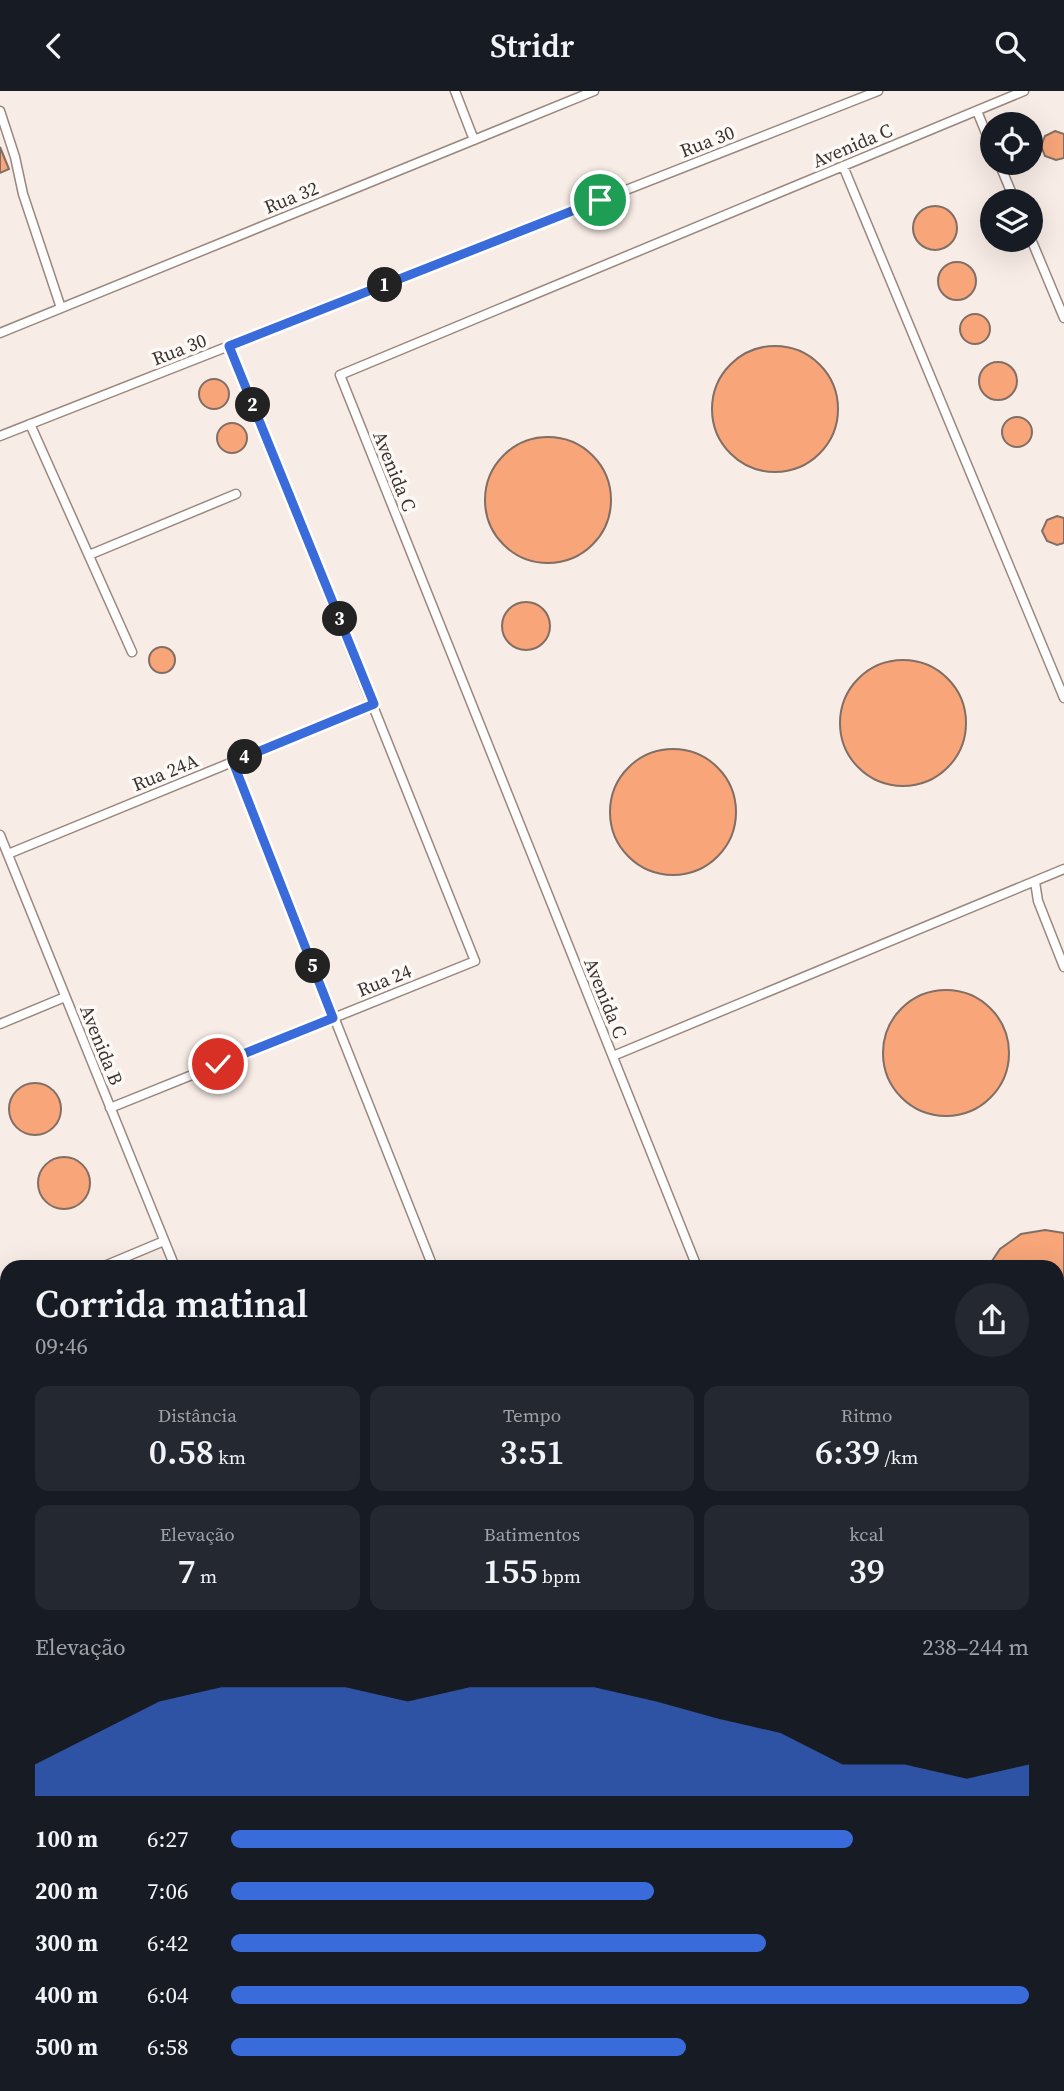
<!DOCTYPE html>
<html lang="pt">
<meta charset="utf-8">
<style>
:root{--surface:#171b24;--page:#242831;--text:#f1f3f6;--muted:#9ea1a6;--accent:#3a6bdb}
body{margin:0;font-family:"Source Serif 4",serif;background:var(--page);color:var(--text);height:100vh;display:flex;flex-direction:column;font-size:26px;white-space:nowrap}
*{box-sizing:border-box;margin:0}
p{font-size:23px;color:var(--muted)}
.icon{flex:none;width:38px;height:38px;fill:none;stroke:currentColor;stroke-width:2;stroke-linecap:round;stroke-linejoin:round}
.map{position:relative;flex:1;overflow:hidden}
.side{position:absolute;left:0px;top:1169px;width:1064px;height:831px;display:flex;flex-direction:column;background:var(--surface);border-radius:21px 21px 0 0;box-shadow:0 7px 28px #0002}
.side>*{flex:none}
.buttons{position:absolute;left:980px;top:21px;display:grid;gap:14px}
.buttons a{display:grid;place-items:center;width:63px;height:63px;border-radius:50%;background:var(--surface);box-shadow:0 7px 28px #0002;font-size:35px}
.pin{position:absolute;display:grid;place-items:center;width:60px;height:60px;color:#fff;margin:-30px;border:4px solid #fff;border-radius:50%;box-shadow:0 2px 7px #0007}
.km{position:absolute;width:35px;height:35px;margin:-18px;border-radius:50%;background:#222;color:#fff;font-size:19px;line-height:35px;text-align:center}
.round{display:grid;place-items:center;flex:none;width:74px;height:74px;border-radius:37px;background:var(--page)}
.summary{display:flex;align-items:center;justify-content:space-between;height:119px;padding:0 35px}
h1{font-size:38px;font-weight:600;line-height:52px}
.figures{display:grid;grid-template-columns:repeat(3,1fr);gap:10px;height:119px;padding:7px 35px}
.figures div{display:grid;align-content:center;border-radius:14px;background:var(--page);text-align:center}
.figures b{font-size:35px;font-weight:600}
.figures small{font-size:19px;font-weight:400}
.figures p{font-size:19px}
.chart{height:196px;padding:14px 35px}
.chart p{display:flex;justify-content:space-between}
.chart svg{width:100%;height:126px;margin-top:7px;fill:var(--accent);opacity:.7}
ul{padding:0 35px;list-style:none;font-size:23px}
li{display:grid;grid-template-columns:112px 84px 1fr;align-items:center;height:52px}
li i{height:18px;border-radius:9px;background:var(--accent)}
header{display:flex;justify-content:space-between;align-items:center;height:91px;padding:0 35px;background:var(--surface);font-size:32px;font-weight:600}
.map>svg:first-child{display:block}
</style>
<header><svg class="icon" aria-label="back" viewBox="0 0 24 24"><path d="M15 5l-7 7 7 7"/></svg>Stridr<svg class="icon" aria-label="search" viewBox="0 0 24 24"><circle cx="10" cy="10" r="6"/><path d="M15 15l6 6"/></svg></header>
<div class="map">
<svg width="1064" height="2000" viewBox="0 0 1064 2000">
<rect width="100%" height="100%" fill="#fdf9f6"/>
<path fill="#f8ece6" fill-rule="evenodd" d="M0,0H1064V2000H0ZM992,33H1031V72H992ZM992,110H1031V149H992ZM7,1176H1057V1993H7Z"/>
<path fill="#f7a579" stroke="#816e64" stroke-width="2" d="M1055,40L1064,43V67L1056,69L1045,65L1041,55L1045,45Z
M0,56L9,78L0,82Z
M913 137a22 22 0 1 1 44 0a22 22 0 1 1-44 0Z
M938 190a19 19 0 1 1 38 0a19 19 0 1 1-38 0Z
M960 238a15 15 0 1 1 30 0a15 15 0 1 1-30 0Z
M712 318a63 63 0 1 1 126 0a63 63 0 1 1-126 0Z
M979 290a19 19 0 1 1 38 0a19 19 0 1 1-38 0Z
M199 303a15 15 0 1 1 30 0a15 15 0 1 1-30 0Z
M1002 341a15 15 0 1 1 30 0a15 15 0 1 1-30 0Z
M217 347a15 15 0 1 1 30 0a15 15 0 1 1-30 0Z
M485 409a63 63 0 1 1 126 0a63 63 0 1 1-126 0Z
M1057,425L1064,427V452L1057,454L1047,450L1042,440L1047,429Z
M502 535a24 24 0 1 1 48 0a24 24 0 1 1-48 0Z
M149 569a13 13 0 1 1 26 0a13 13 0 1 1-26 0Z
M840 632a63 63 0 1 1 126 0a63 63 0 1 1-126 0Z
M610 721a63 63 0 1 1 126 0a63 63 0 1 1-126 0Z
M883 962a63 63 0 1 1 126 0a63 63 0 1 1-126 0Z
M9 1018a26 26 0 1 1 52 0a26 26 0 1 1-52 0Z
M38 1092a26 26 0 1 1 52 0a26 26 0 1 1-52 0Z
M1045,1139L1064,1142V1261L1057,1263V1176H988L1000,1158L1021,1143Z
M1064,1386V1436L1057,1433V1389Z
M1064,1578V1642L1057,1640V1580Z
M7,1784V1801L1,1803L7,1817V1919L0,1902V1787Z
M361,1993H442L445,2000H364Z
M619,1993H645L636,2000H626Z
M881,1995L890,1997L893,2000H872Z"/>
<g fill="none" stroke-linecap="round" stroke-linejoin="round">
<defs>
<path id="service" d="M455,0L474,49
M0,20L15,66L23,103L61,217
M977,20L992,57
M999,72L1015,110
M843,75L1064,607
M1031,148L1064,227
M0,242L594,0
M30,333L132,561
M0,345L878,0
M89,464L236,403
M233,671L433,1176
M0,744L175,1176
M8,763L374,613
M1035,791L1038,810L1064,876
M0,933L65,906
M613,965L1064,778
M110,1017L475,870L229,255
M102,1176L164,1150
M697,1176L340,284L1024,0
M0,1218L7,1215
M1057,1320L1064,1317
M0,1480L7,1499
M1057,1518L1064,1515
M0,1629L7,1626
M0,1688L7,1706
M1057,1843L1064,1840
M0,1989L5,2000
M124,1993L127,2000
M506,1993L509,2000
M931,1993L934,2000
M1025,1993L1028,2000
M281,2000L298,1993
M753,2000L770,1993"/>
</defs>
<use href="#service" stroke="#9a877d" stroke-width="11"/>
<use href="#service" stroke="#fff" stroke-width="8"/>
</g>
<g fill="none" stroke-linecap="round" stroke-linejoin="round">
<defs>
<path id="route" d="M218,973L333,927L233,671L374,613L229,255L600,109"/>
</defs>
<use href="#route" stroke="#fff" stroke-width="14"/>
<use href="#route" stroke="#3a6bdb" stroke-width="9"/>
</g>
<g text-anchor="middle" stroke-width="7" stroke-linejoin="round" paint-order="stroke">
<g font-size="19" fill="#3c332f" stroke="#fdf9f6">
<text transform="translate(707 50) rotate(-21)" y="7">Rua 30</text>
<text transform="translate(852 54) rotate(-23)" y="7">Avenida C</text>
<text transform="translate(291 106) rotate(-22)" y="7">Rua 32</text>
<text transform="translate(179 258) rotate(-21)" y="7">Rua 30</text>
<text transform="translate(395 380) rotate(68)" y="7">Avenida C</text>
<text transform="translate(165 681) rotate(-22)" y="7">Rua 24A</text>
<text transform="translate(384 889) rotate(-22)" y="7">Rua 24</text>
<text transform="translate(606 907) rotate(68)" y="7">Avenida C</text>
<text transform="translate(102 954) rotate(68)" y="7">Avenida B</text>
</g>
</g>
</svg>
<div class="buttons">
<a><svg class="icon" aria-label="locate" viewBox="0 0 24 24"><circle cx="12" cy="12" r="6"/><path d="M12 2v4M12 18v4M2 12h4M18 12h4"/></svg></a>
<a><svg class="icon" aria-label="layers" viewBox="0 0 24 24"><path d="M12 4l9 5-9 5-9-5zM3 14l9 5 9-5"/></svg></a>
</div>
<div class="pin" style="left:600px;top:109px;background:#1e9e55"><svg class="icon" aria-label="arrive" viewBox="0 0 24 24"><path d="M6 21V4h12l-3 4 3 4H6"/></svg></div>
<div class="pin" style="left:218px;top:973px;background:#d93025"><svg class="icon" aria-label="check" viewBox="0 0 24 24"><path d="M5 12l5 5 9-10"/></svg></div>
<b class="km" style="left:385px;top:194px">1</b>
<b class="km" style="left:253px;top:314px">2</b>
<b class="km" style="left:340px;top:528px">3</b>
<b class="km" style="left:245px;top:666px">4</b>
<b class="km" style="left:313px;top:875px">5</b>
<section class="side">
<div class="summary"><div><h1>Corrida matinal</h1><p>09:46</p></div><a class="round"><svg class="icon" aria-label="share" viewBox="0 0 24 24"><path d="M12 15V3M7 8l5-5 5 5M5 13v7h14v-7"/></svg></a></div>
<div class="figures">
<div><p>Distância</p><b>0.58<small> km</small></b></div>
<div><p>Tempo</p><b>3:51</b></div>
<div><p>Ritmo</p><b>6:39<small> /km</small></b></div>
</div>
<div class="figures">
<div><p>Elevação</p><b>7<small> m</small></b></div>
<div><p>Batimentos</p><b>155<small> bpm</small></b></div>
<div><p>kcal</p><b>39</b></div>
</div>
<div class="chart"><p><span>Elevação</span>238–244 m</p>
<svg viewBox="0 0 160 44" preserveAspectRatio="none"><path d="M0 44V33L10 22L20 11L30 6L40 6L50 6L60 11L70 6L80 6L90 6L100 11L110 17L120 22L130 33L140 33L150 38L160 33V44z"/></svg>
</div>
<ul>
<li><b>100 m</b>6:27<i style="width:78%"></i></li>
<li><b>200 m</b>7:06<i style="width:53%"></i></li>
<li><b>300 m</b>6:42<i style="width:67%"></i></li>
<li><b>400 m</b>6:04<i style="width:100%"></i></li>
<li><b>500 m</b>6:58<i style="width:57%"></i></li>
</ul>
</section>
</div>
